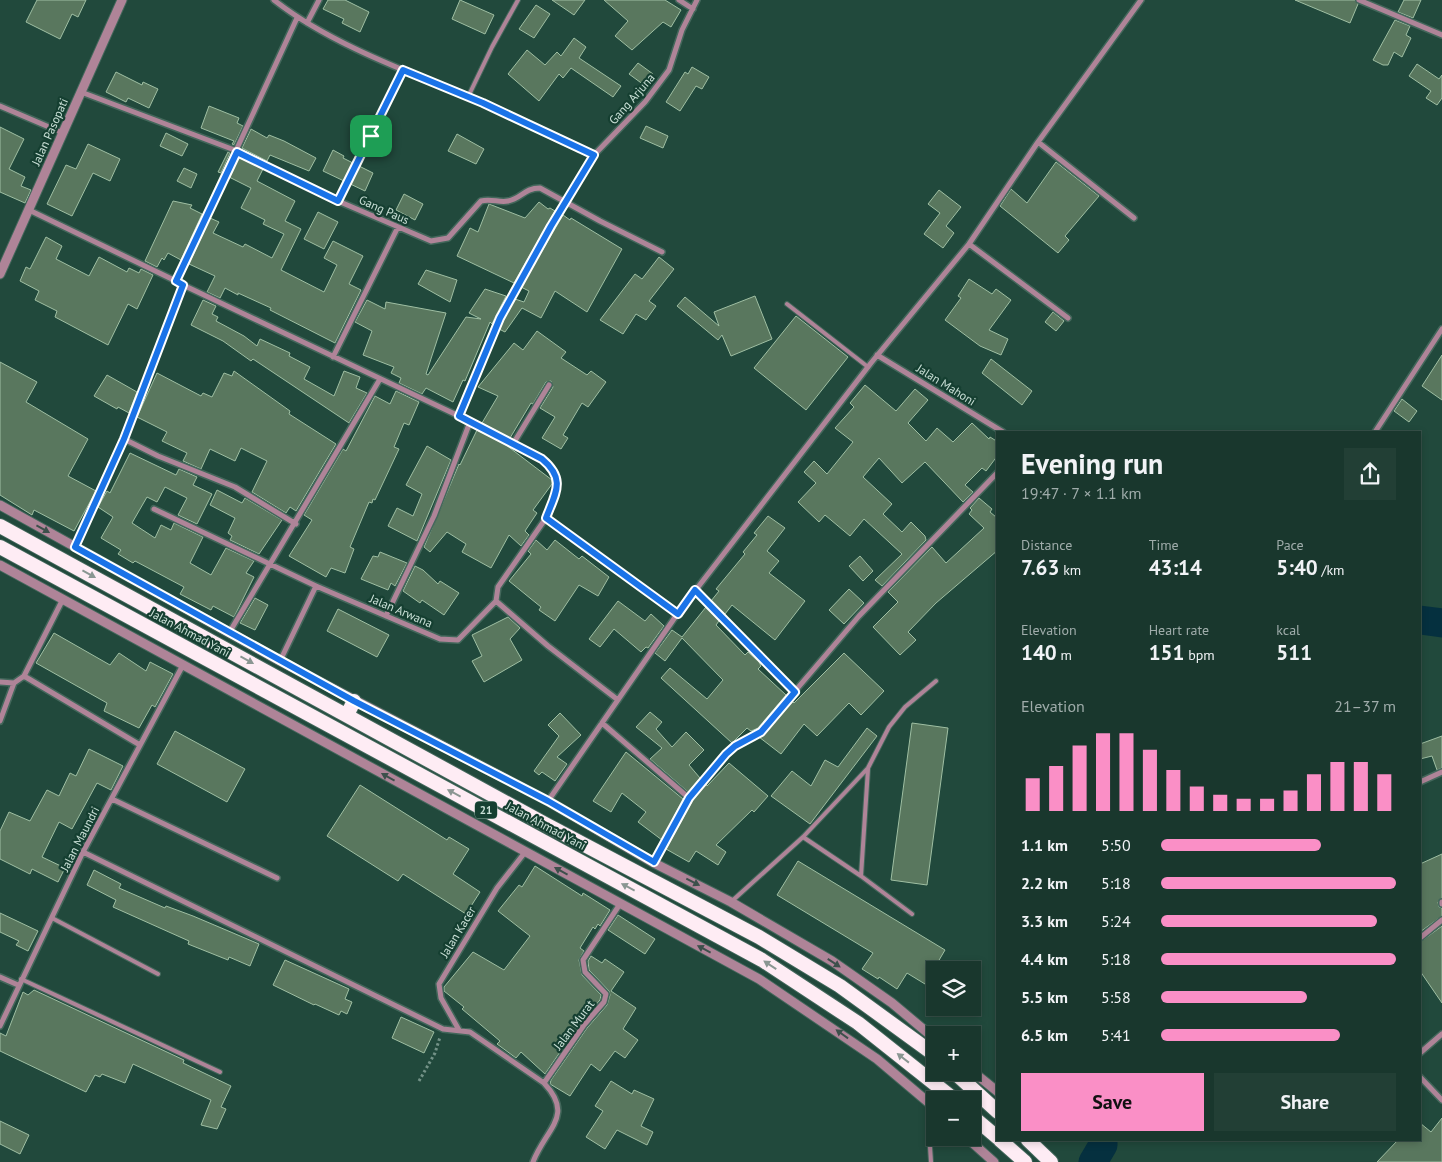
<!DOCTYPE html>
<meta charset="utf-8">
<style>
:root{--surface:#19372d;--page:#223f35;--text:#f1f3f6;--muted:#9facaa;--line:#375149;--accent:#fa8fc6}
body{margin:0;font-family:"PT Sans",sans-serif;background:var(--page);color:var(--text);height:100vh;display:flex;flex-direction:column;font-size:19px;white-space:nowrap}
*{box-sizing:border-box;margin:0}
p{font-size:16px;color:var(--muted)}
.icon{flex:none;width:28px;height:28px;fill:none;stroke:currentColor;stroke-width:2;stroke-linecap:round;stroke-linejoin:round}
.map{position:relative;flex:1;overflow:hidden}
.sheet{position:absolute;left:996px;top:431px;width:425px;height:710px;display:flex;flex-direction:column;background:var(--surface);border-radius:0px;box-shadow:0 2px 8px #0003,0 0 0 1px var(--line)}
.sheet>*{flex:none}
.tools{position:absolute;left:926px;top:961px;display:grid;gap:10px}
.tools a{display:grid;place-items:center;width:55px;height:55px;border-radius:0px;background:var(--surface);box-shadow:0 2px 8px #0003,0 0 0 1px var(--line);font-size:25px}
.pin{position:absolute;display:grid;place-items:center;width:42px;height:42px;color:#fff;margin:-21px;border-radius:10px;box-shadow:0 2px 8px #0006}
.round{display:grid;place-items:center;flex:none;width:52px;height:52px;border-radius:0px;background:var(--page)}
.head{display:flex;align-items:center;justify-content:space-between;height:85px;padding:0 25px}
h1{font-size:28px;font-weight:700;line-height:38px}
.stats{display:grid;grid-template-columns:repeat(3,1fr);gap:8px;height:85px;padding:5px 25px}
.stats div{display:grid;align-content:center}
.stats b{font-size:21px;font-weight:700}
.stats small{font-size:14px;font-weight:400}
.stats p{font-size:14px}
.chart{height:140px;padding:10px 25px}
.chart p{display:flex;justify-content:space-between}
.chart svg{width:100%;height:90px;margin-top:5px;stroke:var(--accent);stroke-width:6}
.primary-button{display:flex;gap:10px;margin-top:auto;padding:10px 25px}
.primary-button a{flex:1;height:58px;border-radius:0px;background:var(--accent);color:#111;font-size:20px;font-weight:700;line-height:58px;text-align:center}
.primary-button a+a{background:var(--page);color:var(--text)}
ul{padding:0 25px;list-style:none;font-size:16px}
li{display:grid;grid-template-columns:80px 60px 1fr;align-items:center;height:38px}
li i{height:12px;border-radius:6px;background:var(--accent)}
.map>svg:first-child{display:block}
</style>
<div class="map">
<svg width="1442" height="1162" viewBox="0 0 1442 1162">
<rect width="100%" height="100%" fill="#21493c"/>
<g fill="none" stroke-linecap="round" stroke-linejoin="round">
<path stroke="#05303f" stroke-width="29" d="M1420,620L1442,623
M1093,1162L1103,1145V1140"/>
</g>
<path fill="#59775e" stroke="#9fbfa3" d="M37,0H86L78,17L72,14L60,39L26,22Z
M328,0H345L369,12L360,32L342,23L344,19L323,9Z
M460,0L494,15L485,34L452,19Z
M552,0H585L574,15Z
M604,0H665L681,10L671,27L663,22L632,50L615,36L628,21Z
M1295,0H1355L1358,4L1350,23Z
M1404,0H1421L1413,18L1398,12Z
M536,5L550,14L534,38L519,29Z
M1395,20L1410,26L1406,35L1411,38L1402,57L1394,52L1388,65H1383L1373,60Z
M574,38L586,47L579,58L621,86L613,97L571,68L563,78L559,74L539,101L508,74L527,50L545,65L557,52L561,56Z
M638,63L653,74L644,85L629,74Z
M1417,64L1439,79L1442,75V98L1437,105L1426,98L1431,91L1409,76Z
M692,67L709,77L702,89L696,86L680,111L666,102L685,72L688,74Z
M116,72L142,85L143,82L158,89L149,108L128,98L126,102L106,92Z
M209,106L239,118L237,123L243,126L234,145L232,144L234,141L201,128Z
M646,126L668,136L663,148L640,138Z
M0,127L24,139L9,169L25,177L21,186L31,190L25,203L0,192Z
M251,129L267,138L269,135L284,141L316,158L309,171L270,155L267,161L242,148Z
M166,133L188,144L182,156L160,146Z
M457,134L484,149L476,164L448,151Z
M88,144L120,159L110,181L93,173L72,216L47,204L66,165L76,169Z
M333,150L344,156L343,158L373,173L365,191L323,171Z
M228,152L230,153L221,173L218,172Z
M238,156L263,169L257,181L295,201L285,221L301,229L281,270L324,292L337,265L324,258L333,241L363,256L349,284L361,290L335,343L270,310L271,308L238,293V295L225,288L220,298L207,292L215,276L189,264L210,218L219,222L213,233L243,247L245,244L272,258L284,234L263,224L265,220L241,208L251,188L229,177Z
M1056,162L1099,196L1065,236L1069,240L1058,253L1000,206L1011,189L1027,203Z
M184,168L197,174L191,188L177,181Z
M939,190L961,207L946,226L954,233L943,248L924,234L940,213L928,204Z
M404,194L423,204L415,220L396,210Z
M173,201L192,205L190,208L202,214L181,260L168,253L164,260L162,258L157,267L145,261Z
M539,202L548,209L550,208L555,211L514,283L457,256L470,228L478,232L489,204L525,218Z
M318,212L338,222L324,249L304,239Z
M563,215L570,220L571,218L622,249L587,312L555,291L541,318L522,308L505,332L499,329L503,320L515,299L524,302L529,291L521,287Z
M46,237L62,246L56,259L89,276L99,257L127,272L129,268L139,273L141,269L153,275L137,309L128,304L108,345L55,317L57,311L35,300L39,291L20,281L26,267L30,269Z
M659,257L674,269L649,301L656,306L646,320L636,314L623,334L600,320L635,274L642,279Z
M426,270L457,280L450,302L418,284Z
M969,279L992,294L996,289L1011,300L989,330L1008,339L1001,355L980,346L945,320L961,298L958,296Z
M485,289L506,296L492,324L490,322L465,381L463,380L453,402L426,388L422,394L399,383L401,378L391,373L394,367L363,355L372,331L355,322L367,300L385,309L386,302L446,313L426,374L428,375L466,317L481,319L469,313Z
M755,296L772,339L731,356L722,335L718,340L677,306L685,297L719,326L714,312Z
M203,300L216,306L212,314L218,317L216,321L244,336L257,346L260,339L290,353L289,356L310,367L304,379L334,396L344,371L360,377L356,388L367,393L349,423L253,359L251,361L223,341L191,325Z
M1053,312L1064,321L1056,331L1045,322Z
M796,316L848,357L806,410L754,368Z
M537,331L566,352L561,358L587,375L591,371L606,382L588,407L582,403L563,435L568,438L561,449L542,438L555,417L540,408L553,387L551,381L546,382L533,404L531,403L510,438L482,423L498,396L478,387L514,343L523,350Z
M1442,355V400L1422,386Z
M991,359L1032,391L1022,405L982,373Z
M0,362L37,382L26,402L88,439L68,476L96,491L74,531L34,510L32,515L0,495Z
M234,371L290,411L289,414L336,444L296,511L290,507L286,513L252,492L267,461L241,448L235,461L210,449L201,469L183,461L187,453L162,441L167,432L137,417L157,373L201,396L203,393L212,397L224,373L232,376Z
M107,375L137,392L129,413L118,407L117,409L94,396Z
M865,385L896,411L915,389L928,400L908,423L926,441L937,428L953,442L972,423L989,439L990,437L998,442V455L986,471L982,468L965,485L973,492L963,502L925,462L902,483L879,458L863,477L892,504L883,514L902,532L911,522L925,536L926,540L882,586L875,580L902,554L864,519L850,536L825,515L819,522L798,502L816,483L804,472L814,461L827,474L853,442L835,428L854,407L850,403Z
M396,391L419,402L409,425L404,423L394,447L399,449L375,500L373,499L372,503L369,502L350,547L354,549L345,573L331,568L326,577L289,556L312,520L304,515L343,449L346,451L375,396L390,404Z
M1402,399L1417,411L1409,422L1394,411Z
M477,430L506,445L552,480V484L533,510L537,513L525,531L529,535L521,546L509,535L491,568L462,552L466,544L447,532L430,552L424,547L459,464L460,465Z
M427,446L451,460L417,541L388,526L397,508L413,516L422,494L406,485Z
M130,453L176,475L179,469L197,477L193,485L212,494L197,524L178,515L187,498L165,487L157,502L147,497L132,523L155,538L161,525L171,530L174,523L203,537L190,563L211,575L226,548L254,561L246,573L254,577L234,617L213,606L211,610L180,594L184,587L135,561L133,563L118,554L121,550L101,538L113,517L98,507L107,491L110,493Z
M217,490L242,503L245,498L282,520L259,554L230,540L232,536L228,533L235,518L210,505Z
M979,498L992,509L990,512L996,517L998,515V550L936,603L908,632L916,640L900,655L873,627L898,602L888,592L932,547L946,563L984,528L969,514L972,510L970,508Z
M768,516L785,528L767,551L779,561L769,573L805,601L775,640L732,605L725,614L711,601L719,591L716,589L745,554L743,552L757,535L754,533Z
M536,540L547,550L555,540L579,559L582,556L609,577L598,596L579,585L555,621L539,610L541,607L509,581L531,554L528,551Z
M380,552L407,563L395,586L391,583L388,590L361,579L373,556L378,557Z
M860,556L873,571L863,581L849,566Z
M415,566L423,570L438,584L440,581L459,593L444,615L422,600L420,603L403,591Z
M849,589L864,603L844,624L829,610Z
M255,598L268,605L255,630L240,623Z
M618,601L645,621L651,614L664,626L648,648L646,647L641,652L614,629L600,647L589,639Z
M706,607L719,621L716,625L745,655L748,652L759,662L761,666L758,669L786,695L758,728L751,731L747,728L732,743L661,678L670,668L707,699L723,680L682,638L665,661L655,653L672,630L682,637Z
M338,609L389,635L377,657L327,631Z
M508,617L520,628L510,639L522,660L484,682L472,661L482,656L472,635Z
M54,633L110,665L119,653L146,671L150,662L173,674L155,707L152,705L139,728L104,711L107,703L36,663Z
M844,653L884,691L861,715L849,703L817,736L804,724L781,754L759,737L792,701L794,703Z
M650,712L662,722L656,729L672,747L686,732L704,750L689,765L700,778L688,792L650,759L662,748L636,727Z
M560,713L581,735L557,757L567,764L555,781L542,772L539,775L534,771L559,736L548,725Z
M912,723L948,728L927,885L891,880Z
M867,728L877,736L810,824L771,796L792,771L811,786L825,760L838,767Z
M175,731L245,769L227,802L157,764Z
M1442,736V768L1437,770L1432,756L1420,759V744Z
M89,749L123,766L111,790L97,783L72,829L59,822L42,857L65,868L58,882L32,869L30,874L0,859V831L9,812L30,821L47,790L59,796L70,773L76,776Z
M626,752L683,799L662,840L638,822L646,812L622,793L611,812L593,801Z
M729,763L768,796L754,812L752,810L716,845L726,852L718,865L696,851L689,862L666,849L693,800L706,784L707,786Z
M360,785L447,840L449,837L469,849L453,874L480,892L466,914L403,874L398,881L327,836Z
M1442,854V898L1438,902L1439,907L1442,908V916L1420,932V864Z
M798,861L945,950L925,984L907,973L897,989L879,977L878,979L862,969L873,953L777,895Z
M535,866L582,896L583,893L610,910L600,926L598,924L595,929L593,927L580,948L584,951L579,960L582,975L601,995L600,1000L580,1023L545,1074L521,1052L516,1058L497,1044L500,1041L462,1009L464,1007L444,991V987L473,952L504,970L530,936L498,911L519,885L522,887Z
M94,870L121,884L119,888L165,908L166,906L193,916L259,944L250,966L229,957L228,960L188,944L189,941L113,907L116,900L87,885Z
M0,913L38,931L28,951L16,945L19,941L0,932Z
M618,915L655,939L645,954L608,930Z
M1442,926V1003L1420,971V942Z
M591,956L602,963L605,959L624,972L611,991L636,1008L623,1029L638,1040L625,1058L615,1051L600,1071L591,1064L570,1096L550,1084L551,1080L587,1028L607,1005L610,995L609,991L589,970L588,961Z
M285,960L349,989L345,999L352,1002L347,1014L341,1011L339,1015L315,1004L314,1005L273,985Z
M34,990L184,1060L183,1063L231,1086L221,1107L226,1109L217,1129L201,1125L211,1100L133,1064L125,1083L102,1074L100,1077L95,1075L86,1092L0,1051V1033L6,1036L23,992L28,995Z
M401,1017L434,1032L424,1053L392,1038Z
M611,1081L632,1094L634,1090L654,1099L641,1126L653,1132L647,1145L617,1130L605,1149L586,1137L603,1111L595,1106Z
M1442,1118V1162H1377L1398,1140H1420V1123L1431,1132Z
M0,1121L29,1135L20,1154L0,1144Z"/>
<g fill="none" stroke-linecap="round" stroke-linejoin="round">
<defs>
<path id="service" d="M468,97L492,47L518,0
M787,304L868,367
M803,837L861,876L912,914
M861,876L868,769
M732,901L803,837L868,768L889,727L905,707L936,681
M52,918L158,974
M21,979L220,1072
M931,1162L928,1116L934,1107"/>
<path id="minor" d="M274,0C331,45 414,74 481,102C519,118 555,139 594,155
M679,0L693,9
M1359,0L1442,35
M307,23L319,0
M81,92L237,151L338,201L431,241L448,238L481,201C491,198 499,203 508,201C521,199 524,188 540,188L600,221L662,252
M0,106L63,133
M1038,142L1134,218
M29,210L178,282
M969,244L1068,318
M176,281L297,18
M877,355L1003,432
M333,357L398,227
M459,416L499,318L551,226L594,155L645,102L669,70L682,30L697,0
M1375,432L1442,329
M124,439L158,456L235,487L296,524
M513,444L549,385
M154,509L316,586L440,639L458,640L496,601L498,587L546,518
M75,547L124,439L183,285L459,416L542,459C566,479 556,492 546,518L678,613L871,363L969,244L1038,142L1141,0
M695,590L795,692
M496,601L548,646L618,700
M386,616L434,516L470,422
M229,633L380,379
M280,661L316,586
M24,676L140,745
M0,682L14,683L24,676L63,599
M0,721L14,683
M602,723L689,798
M1420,782L1442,772
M112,799L277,878
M548,801L678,613
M83,852L443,1029L470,1032L544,1083
M654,863L689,798L719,761L735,746L761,731L859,616L998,472
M1442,902V904
M1420,938L1442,920
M0,977L18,985
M0,1026L83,852L183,665
M459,1030L441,998L439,984L497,888L526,851
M1420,1053L1442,1034
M1420,1077L1442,1100
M533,1162C546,1128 575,1116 544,1083L584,1025L604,1002L606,994L585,972L583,960L620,904"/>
<path id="tertiary" d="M0,274L122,0
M0,505L280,661L548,801L654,863L731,902L832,961L892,1003L935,1039
M0,565L759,979L877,1059L935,1108
M972,1071L998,1092
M967,1138L994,1162"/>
<path id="trunk" d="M0,526L545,824L759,937L840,986L935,1055
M0,547L762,960L858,1023L955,1100
M347,715L354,701
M954,1072L998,1112
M972,1116L998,1138
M1000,1140L1025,1162
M1028,1140L1051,1162"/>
</defs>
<use href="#service" stroke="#43675b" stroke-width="6"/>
<use href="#minor" stroke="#43675b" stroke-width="8"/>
<use href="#tertiary" stroke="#43675b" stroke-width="11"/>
<use href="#trunk" stroke="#43675b" stroke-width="16"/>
<path stroke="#739287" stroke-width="3" stroke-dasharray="2.5 2.5" stroke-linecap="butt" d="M342,194L399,78
M419,1081L435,1053L440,1037"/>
<use href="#service" stroke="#af8498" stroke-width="4"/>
<use href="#minor" stroke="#af8498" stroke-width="5"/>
<use href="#tertiary" stroke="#af8498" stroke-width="9"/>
<use href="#trunk" stroke="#feecf4" stroke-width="14"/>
</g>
<defs><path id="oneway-solid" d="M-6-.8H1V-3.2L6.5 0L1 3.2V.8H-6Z" transform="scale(1.25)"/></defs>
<g fill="#3c504b">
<use href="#oneway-solid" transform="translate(43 529) rotate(29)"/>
<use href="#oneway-solid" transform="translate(388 777) rotate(-151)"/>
<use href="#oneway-solid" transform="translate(561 871) rotate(-151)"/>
<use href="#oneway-solid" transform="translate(693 882) rotate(27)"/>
<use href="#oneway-solid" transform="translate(704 949) rotate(-152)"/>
<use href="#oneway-solid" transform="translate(834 963) rotate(33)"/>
<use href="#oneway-solid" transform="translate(842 1034) rotate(-144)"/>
</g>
<g fill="#8a9692">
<use href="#oneway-solid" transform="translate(89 574) rotate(29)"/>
<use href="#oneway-solid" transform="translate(247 660) rotate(29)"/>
<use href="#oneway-solid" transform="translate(454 793) rotate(-152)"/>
<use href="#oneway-solid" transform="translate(628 887) rotate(-152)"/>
<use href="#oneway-solid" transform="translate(770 965) rotate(-147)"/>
<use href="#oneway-solid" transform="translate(903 1058) rotate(-142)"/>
</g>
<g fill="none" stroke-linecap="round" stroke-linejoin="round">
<defs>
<path id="route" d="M403,70L483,103L594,155L551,226L500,318L459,416L542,459C566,479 556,492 546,518L678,614L695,590L795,692L761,732L735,746L726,754L689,798L654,862L548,801L354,701L75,547L124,439L183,285L176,281L237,152L338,201Z"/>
</defs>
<use href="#route" stroke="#fff" stroke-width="10"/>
<use href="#route" stroke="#1a73e8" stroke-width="6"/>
</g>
<g text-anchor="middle" stroke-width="4.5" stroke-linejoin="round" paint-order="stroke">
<rect fill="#153f31" stroke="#94b0a5" stroke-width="1" x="475" y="801.5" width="22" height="17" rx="4"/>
<g font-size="11" font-weight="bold" fill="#cae0d7">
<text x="486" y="814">21</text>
</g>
<g font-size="12" fill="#cae0d7" stroke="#153f31">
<text transform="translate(632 99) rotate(-49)" y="4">Gang Arjuna</text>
<text transform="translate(50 132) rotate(-66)" y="4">Jalan Pasopati</text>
<text transform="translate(384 210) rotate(24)" y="4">Gang Paus</text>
<text transform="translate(946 385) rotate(32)" y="4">Jalan Mahoni</text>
<text transform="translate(401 611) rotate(23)" y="4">Jalan Arwana</text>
<text transform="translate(190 633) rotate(28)" y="4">Jalan Ahmad Yani</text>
<text transform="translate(546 826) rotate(28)" y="4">Jalan Ahmad Yani</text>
<text transform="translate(80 839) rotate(-63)" y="4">Jalan Maundri</text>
<text transform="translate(458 932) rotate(-59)" y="4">Jalan Kacer</text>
<text transform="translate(574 1025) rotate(-53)" y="4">Jalan Murat</text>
</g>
</g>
</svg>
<div class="tools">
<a><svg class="icon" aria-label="layers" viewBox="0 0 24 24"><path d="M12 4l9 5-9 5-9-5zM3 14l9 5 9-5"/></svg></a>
<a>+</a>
<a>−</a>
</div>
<div class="pin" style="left:371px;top:136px;background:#1e9e55"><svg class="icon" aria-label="arrive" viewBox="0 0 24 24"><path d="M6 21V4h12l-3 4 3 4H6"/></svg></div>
<section class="sheet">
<div class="head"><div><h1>Evening run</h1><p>19:47 · 7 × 1.1 km</p></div><a class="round"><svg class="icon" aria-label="share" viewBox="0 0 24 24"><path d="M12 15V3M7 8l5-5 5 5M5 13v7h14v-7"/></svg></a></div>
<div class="stats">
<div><p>Distance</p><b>7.63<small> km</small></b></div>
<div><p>Time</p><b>43:14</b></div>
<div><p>Pace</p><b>5:40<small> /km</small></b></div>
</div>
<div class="stats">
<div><p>Elevation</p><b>140<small> m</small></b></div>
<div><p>Heart rate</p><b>151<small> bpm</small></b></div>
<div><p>kcal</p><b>511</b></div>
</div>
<div class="chart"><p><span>Elevation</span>21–37 m</p>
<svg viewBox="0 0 160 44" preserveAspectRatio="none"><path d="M5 44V28M15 44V22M25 44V12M35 44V6M45 44V6M55 44V14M65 44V24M75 44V32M85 44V36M95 44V38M105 44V38M115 44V34M125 44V26M135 44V20M145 44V20M155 44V26"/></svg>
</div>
<ul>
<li><b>1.1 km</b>5:50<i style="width:68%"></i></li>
<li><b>2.2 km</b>5:18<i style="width:100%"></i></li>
<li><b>3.3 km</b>5:24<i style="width:92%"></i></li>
<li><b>4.4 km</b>5:18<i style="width:100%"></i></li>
<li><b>5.5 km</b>5:58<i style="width:62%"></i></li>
<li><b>6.5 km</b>5:41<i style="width:76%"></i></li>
</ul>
<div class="primary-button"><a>Save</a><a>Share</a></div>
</section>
</div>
